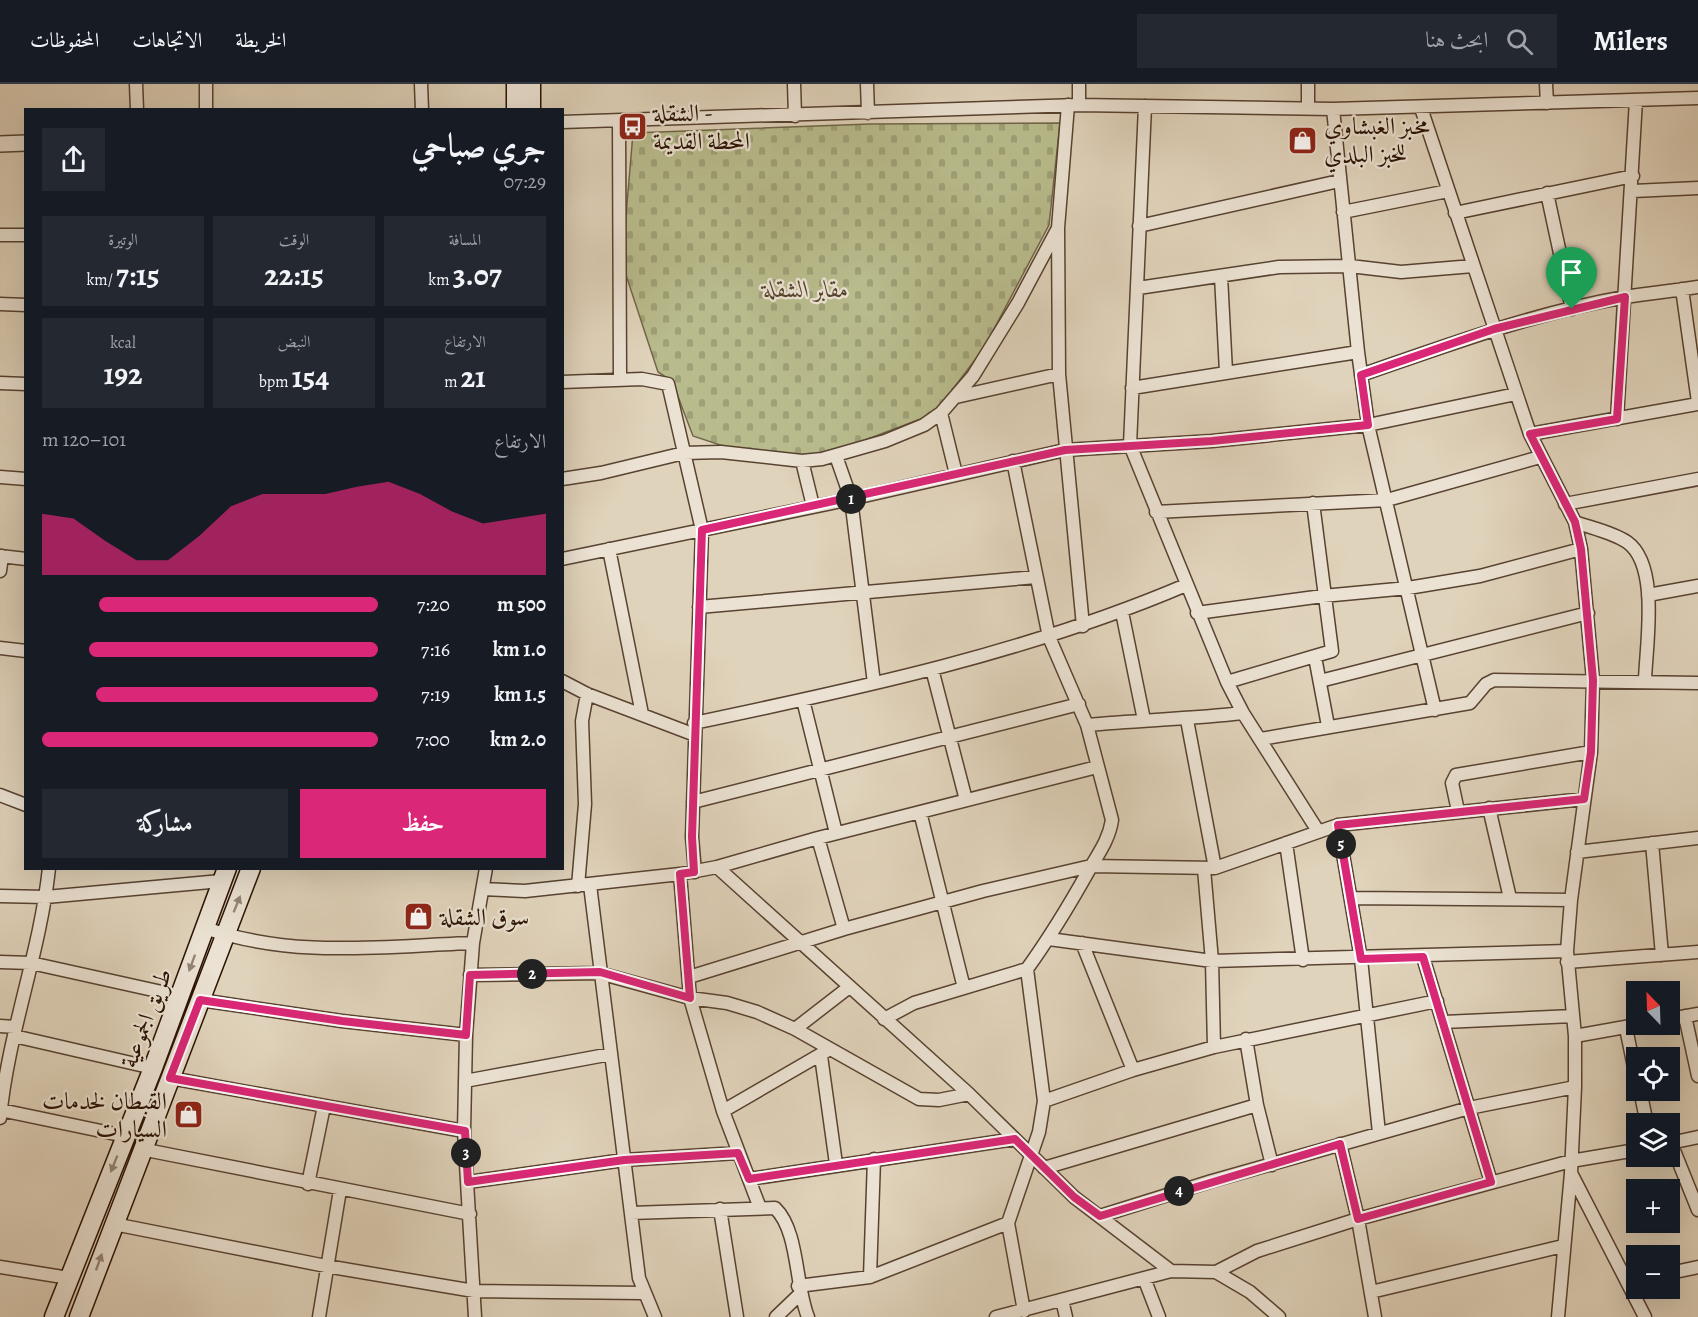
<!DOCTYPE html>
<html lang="ar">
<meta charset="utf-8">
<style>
:root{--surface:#171b24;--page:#242831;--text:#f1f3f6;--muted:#9ea1a6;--line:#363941;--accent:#db2777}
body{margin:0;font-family:Alegreya,Amiri,serif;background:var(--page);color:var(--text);direction:rtl;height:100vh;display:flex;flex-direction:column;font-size:22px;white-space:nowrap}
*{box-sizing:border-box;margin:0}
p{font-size:20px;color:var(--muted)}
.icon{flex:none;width:33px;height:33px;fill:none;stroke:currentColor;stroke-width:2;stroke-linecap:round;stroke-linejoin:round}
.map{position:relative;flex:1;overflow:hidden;direction:ltr}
.panel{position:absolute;left:24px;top:24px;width:540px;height:762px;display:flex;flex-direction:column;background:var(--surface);border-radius:0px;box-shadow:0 6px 24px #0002;direction:rtl}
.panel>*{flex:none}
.needle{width:39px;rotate:337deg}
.controls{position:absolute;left:1626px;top:897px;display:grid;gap:12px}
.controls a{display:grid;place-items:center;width:54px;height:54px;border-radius:0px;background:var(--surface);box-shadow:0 6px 24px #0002;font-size:30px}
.pin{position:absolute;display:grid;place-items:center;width:51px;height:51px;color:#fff;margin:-62px -26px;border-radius:50% 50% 50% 0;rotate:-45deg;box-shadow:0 0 6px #0007}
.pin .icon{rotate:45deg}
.km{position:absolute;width:30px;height:30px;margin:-15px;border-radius:50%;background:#222;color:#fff;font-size:16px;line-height:30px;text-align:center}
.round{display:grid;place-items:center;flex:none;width:63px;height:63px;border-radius:0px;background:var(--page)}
.head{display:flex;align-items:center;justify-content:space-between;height:102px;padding:0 18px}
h1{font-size:33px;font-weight:600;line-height:45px}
.stats{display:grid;grid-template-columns:repeat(3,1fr);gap:9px;height:102px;padding:6px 18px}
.stats div{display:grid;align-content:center;border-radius:0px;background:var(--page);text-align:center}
.stats b{font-size:30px;font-weight:600}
.stats small{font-size:16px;font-weight:400}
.stats p{font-size:16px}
.chart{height:168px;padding:12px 18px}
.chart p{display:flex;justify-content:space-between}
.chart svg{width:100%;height:108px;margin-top:6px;fill:var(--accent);opacity:.7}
.button{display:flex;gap:12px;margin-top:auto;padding:12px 18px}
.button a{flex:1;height:69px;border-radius:0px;background:var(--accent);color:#fff;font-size:24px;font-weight:600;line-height:69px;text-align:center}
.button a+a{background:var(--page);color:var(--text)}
ul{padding:0 18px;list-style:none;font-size:20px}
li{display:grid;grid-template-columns:96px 72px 1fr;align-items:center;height:45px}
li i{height:15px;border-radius:8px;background:var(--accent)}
header{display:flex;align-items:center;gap:36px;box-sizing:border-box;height:84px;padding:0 30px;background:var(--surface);border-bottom:2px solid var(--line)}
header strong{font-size:28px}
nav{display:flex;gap:33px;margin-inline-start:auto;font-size:21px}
.search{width:420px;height:54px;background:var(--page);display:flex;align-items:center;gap:15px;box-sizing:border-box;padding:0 21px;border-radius:0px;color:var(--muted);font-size:22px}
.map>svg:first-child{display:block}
</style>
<header>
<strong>Milers</strong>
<div class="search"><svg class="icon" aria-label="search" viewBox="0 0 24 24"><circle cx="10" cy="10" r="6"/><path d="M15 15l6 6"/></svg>ابحث هنا</div>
<nav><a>الخريطة</a><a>الاتجاهات</a><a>المحفوظات</a></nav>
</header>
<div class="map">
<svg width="1698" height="1233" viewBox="0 0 1698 1233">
<defs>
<pattern id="cemetery-stones" width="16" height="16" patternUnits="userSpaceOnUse" patternTransform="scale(1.5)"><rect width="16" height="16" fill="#b8bb8c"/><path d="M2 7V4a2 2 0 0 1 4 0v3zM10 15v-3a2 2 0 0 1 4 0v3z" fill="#9ea077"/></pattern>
</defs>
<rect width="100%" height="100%" fill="#e0d3bb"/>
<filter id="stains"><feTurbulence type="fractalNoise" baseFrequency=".00333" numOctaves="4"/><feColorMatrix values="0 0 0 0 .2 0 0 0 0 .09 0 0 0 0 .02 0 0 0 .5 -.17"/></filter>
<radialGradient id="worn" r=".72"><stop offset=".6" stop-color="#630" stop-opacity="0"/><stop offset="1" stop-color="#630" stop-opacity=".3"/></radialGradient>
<path fill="url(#cemetery-stones)" stroke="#716648" stroke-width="1.5" d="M1060,39L1049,141L984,264L934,330L812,376L744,369L693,352L672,297L658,288L622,179L633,49L870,40Z"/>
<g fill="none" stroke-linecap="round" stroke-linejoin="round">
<defs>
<path id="minor" d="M136,0L137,26
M206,0V26
M421,0L422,26
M794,0L795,32
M867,0L868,29
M1079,0V21
M1308,0V25
M1546,0L1547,19
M1068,21L1058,144L1059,290L1083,542
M1145,22L1130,361L1227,598L1243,629L1318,747
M1421,24L1530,350L1575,438L1581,465L1593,596L1591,668L1571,816L1567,867L1575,952V1003L1571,1089L1558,1233
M1333,25L1358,268L1368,341L1435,626
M619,37L620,295
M562,38L1079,21L1333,25L1698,14
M1633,107L1698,104
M1547,109L1572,225
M1343,128L1448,107
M1455,129L1633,92
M1139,142L1339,97
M0,151H26
M1221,192L1226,288
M1138,204L1279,183L1350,182L1401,188L1473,182
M1682,205L1698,318
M0,220L26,221
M1361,291C1448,261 1534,229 1625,213C1649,209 1674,207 1698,203
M562,298L642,295L668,300L670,308L702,446L692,753L695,788
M0,299L26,300
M1132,304L1358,268
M956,313L1059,290
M941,329L956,390
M1617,335L1636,16
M1530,350L1698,320
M836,372L851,415L874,599
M802,377L813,422
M1013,377L1049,553L1087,641L1112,736C1109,756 1098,770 1089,786C1070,820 1050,853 1027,885L1044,1017L1039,1048L1008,1139L1024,1227
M0,393L26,395
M562,395L601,389L684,369L721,368L802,377L822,375L885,357L924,341L941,329L973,292L1018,219L1058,144
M1565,420L1698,395
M1156,428L1387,416L1540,373
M1575,438C1591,444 1612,448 1627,458C1660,481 1646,561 1645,596
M609,465L642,630
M0,472L26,475
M562,475L851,415L1065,366L1212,357L1368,341L1516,310
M0,487L2,472
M1648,511L1698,502
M699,523L1036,493
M1122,528L1144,636
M1197,529L1323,512L1408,504L1480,492L1581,465
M0,564L26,567
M1315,573L1328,642
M932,585L966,716
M562,597L587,610L695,651
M1320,597L1588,529
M1227,598L1332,567L1313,419
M803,616L836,749
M1187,636L1215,784
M694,639C861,604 1029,568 1186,501
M1087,641C1139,636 1191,635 1243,629
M1261,655L1470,619L1486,600L1494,596L1698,599
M0,711L26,721
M693,718L1079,620
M1489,724L1510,814
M1458,727L1452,699L1456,691L1591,668
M920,728L964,904
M1338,741L1361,875L1379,1049
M818,754L844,845
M1286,759L1303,876
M1652,759L1662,871
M1577,768L1698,754
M717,783L818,754L1097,683
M1204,785L1212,877L1214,963
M680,790L690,914L723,1027L760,1124
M590,801L639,1194L655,1233
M578,802L585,720L582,637L587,610
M483,805L525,807L680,790L717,783L969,1010L1074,1113L1171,1187
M0,812L46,813L221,797
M1351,814L1571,816
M205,844C295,875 381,862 473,859
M1049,855L1212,877L1567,867
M1082,859L1133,986
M1423,873L1491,1098
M0,878L31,879L180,912
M1567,878L1698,868
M470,891L599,889L690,914L727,919L757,928L795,945L919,1015L939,1016L969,1010
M689,893L844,845L983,807L1091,782L1215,784L1338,741L1584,715
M200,916L342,937L466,951
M1685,932L1698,992
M884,935L914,919L1027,885
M1670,935L1698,930
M1444,938L1573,932
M0,942L15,943
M1626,944L1636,993
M795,945L848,904
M14,952L153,984
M1575,952L1642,940
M1246,955L1257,1021L1272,1081
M821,972L836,1080
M170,994L464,1047
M465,997L611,970
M1640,1006L1647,1040
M1044,1017L1133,986L1214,963L1437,917
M1,1026L125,1052
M723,1027L830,965
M0,1034C8,949 40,869 49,784
M1670,1059L1698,1053
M1671,1059L1698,1126
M1340,1060L1358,1135L1375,1233
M141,1065L470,1130
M1044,1084L1257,1021
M1571,1089L1645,1233
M749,1095L1015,1055
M468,1098L624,1076L738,1069
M308,1100L324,1022
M720,1125L737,1233
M631,1129L775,1124C799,1147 795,1201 808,1233
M1100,1132L1212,1097L1469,1024L1575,1003
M114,1140L326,1182L474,1207L643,1209
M0,1183L69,1194
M1216,1188L1257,1167L1358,1135L1571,1077L1636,1066
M1670,1189L1698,1183
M870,1193L874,1075
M1144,1194L1159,1233
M798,1202L870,1193L1008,1139
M1371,1208L1563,1162
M1062,1216L1066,1233
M319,1233L340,1106
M475,1233L464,1047L466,951L473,859L486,784
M776,1233L800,1210
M996,1233L1171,1187L1216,1188L1250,1208L1279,1233"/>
<path id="tertiary" d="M0,60L26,59"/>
<path id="secondary" d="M516,0V26
M531,0V26
M54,1233L153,984L227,784
M79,1233L251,784"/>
</defs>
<use href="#minor" stroke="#584231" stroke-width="15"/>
<use href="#tertiary" stroke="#584231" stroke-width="18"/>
<use href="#secondary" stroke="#2a1203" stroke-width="21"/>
<use href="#minor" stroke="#ebe2d3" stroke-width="12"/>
<use href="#tertiary" stroke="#ebe2d3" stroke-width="15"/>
<use href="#secondary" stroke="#ebe2d3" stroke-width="18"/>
</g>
<defs><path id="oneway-solid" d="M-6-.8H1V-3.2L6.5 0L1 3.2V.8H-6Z" transform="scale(1.5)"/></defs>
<g fill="#948475">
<use href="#oneway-solid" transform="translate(237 820) rotate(-68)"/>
<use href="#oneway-solid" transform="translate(192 879) rotate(110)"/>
<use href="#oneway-solid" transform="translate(114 1080) rotate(112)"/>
<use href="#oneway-solid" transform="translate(99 1178) rotate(-70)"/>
</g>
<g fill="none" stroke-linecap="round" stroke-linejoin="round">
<defs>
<path id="route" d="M1625,213L1617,335L1530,350L1575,438L1581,465L1593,596L1591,668L1584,715L1338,741L1361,875L1423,873L1491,1098L1358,1135L1340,1060L1100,1132L1074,1113L1015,1055L749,1095L738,1069L624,1076L468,1098L465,1047L170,994L200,916L342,937L466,951L470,891L600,888L690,914L680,790L694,788L692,753L702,446L1065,366L1212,357L1368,341L1361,291L1494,245Z"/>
</defs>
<use href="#route" stroke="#fff" stroke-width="12"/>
<use href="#route" stroke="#db2777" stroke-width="8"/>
</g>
<defs>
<symbol id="bus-square" viewBox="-11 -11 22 22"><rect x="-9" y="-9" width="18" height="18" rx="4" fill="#8f2418" stroke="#ebe2d3"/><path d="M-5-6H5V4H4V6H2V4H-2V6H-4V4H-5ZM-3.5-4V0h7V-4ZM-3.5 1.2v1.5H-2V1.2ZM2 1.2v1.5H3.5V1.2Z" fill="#fff"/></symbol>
<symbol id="shop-square" viewBox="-11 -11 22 22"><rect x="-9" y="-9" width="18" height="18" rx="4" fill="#8f2418" stroke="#ebe2d3"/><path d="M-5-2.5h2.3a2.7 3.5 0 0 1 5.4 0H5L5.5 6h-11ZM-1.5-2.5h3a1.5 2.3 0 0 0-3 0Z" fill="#fff"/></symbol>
</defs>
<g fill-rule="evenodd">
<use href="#bus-square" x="616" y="26" width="33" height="33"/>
<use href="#shop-square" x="1286" y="40" width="33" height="33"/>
<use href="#shop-square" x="402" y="816" width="33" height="33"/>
<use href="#shop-square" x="172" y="1014" width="33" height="33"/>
</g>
<g text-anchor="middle" stroke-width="4.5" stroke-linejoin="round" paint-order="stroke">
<g font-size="24" fill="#2a1203" stroke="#ebe2d3" text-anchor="start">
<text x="653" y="37">الشقلة -<tspan x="653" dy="28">المحطة القديمة</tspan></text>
<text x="1324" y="50">مخبز الغبشاوي<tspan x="1324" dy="28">للخبز البلدي</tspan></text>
<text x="440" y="841">سوق الشقلة</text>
<text x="167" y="1025" text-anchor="end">القبطان لخدمات<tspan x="167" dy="28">السيارات</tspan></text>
</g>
<g font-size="24" font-style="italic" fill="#55452c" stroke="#ebe2d3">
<text x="806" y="213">مقابر الشقلة</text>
</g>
<g font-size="24" fill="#2a1203" stroke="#ebe2d3">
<text transform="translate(146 934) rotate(-69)" y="8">طريق الجموعية</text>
</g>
</g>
<rect width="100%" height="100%" filter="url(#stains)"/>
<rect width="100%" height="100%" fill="url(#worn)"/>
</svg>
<div class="controls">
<a><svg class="needle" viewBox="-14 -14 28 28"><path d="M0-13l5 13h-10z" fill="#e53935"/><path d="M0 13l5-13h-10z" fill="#9ea1a6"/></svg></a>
<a><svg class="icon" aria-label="locate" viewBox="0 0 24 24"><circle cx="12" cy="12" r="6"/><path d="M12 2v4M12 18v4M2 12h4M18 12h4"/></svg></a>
<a><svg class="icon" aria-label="layers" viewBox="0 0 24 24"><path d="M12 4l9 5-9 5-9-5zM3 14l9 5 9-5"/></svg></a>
<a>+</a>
<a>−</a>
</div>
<div class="pin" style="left:1572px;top:225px;background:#1e9e55"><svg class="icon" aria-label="arrive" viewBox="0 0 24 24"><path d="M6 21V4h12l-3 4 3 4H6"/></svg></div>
<b class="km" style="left:851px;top:415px">1</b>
<b class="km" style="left:532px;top:890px">2</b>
<b class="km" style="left:466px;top:1069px">3</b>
<b class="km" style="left:1179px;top:1107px">4</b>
<b class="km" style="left:1341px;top:760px">5</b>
<section class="panel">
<div class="head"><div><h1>جري صباحي</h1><p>07:29</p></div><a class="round"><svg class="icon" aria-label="share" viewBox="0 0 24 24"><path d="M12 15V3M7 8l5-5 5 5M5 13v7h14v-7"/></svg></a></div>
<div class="stats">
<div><p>المسافة</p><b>3.07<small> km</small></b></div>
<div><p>الوقت</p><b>22:15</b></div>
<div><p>الوتيرة</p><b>7:15<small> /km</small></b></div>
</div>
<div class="stats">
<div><p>الارتفاع</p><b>21<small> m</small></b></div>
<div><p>النبض</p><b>154<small> bpm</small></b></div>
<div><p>kcal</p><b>192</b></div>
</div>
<div class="chart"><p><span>الارتفاع</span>101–120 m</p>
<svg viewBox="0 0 160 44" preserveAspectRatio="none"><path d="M0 44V19L10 21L20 30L30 38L40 38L50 28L60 16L70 11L80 11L90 11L100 8L110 6L120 11L130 18L140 23L150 21L160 19V44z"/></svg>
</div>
<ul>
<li><b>500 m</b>7:20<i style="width:83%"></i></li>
<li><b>1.0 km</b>7:16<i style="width:86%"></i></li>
<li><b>1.5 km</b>7:19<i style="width:84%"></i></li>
<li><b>2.0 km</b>7:00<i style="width:100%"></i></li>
</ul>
<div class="button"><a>حفظ</a><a>مشاركة</a></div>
</section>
</div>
